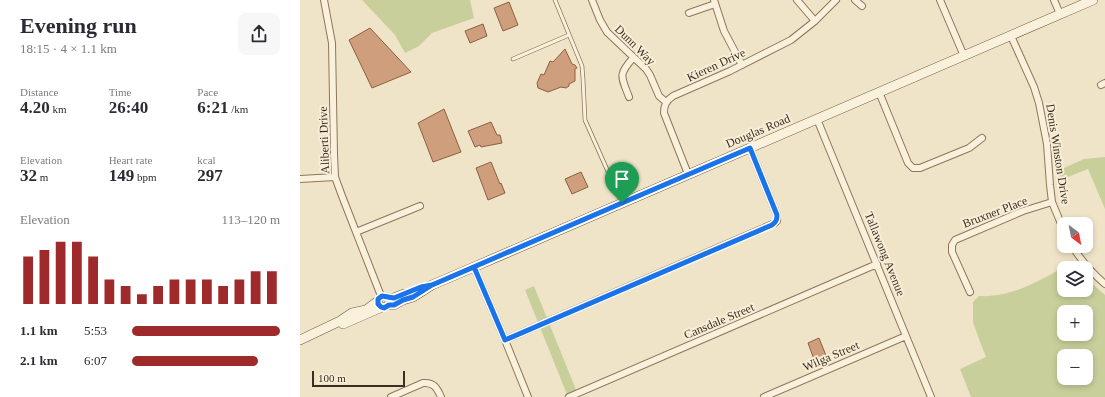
<!DOCTYPE html>
<meta charset="utf-8">
<style>
:root{--surface:#fff;--page:#f7f7f7;--text:#2b2b33;--muted:#7c7c81;--accent:#9e2a2b}
body{margin:0;font-family:Georgia,serif;background:var(--page);color:var(--text);height:100vh;display:flex;flex-direction:column;font-size:15px;white-space:nowrap}
*{box-sizing:border-box;margin:0}
p{font-size:13px;color:var(--muted)}
.icon{flex:none;width:22px;height:22px;fill:none;stroke:currentColor;stroke-width:2;stroke-linecap:round;stroke-linejoin:round}
.map{position:relative;flex:1;overflow:hidden}
.panel{display:flex;flex-direction:column;background:var(--surface);width:300px}
.panel>*{flex:none}
.needle{width:26px;rotate:148deg}
.buttons{position:absolute;left:757px;top:217px;display:grid;gap:8px}
.buttons a{display:grid;place-items:center;width:36px;height:36px;border-radius:8px;background:var(--surface);box-shadow:0 2px 6px #0003;font-size:20px}
.scale{position:absolute;left:12px;bottom:10px;width:93px;box-sizing:border-box;padding-left:4px;border:2px solid #3d2e20;border-top:0;font-size:11px;line-height:14px;white-space:nowrap;color:#3d2e20;-webkit-text-stroke:3px #f7eed8;paint-order:stroke}
.pin{position:absolute;display:grid;place-items:center;width:34px;height:34px;color:#fff;margin:-41px -17px;border-radius:50% 50% 50% 0;rotate:-45deg;box-shadow:0 0 4px #0007}
.pin .icon{rotate:45deg}
.round{display:grid;place-items:center;flex:none;width:42px;height:42px;border-radius:8px;background:var(--page)}
.headline{display:flex;align-items:center;justify-content:space-between;height:68px;padding:0 20px}
h1{font-size:22px;font-weight:800;line-height:30px}
.stats{display:grid;grid-template-columns:repeat(3,1fr);gap:6px;height:68px;padding:4px 20px}
.stats div{display:grid;align-content:center}
.stats b{font-size:17px;font-weight:800}
.stats small{font-size:11px;font-weight:400}
.stats p{font-size:11px}
.chart{height:112px;padding:8px 20px}
.chart p{display:flex;justify-content:space-between}
.chart svg{width:100%;height:72px;margin-top:4px;stroke:var(--accent);stroke-width:6}
ul{padding:0 20px;list-style:none;font-size:13px}
li{display:grid;grid-template-columns:64px 48px 1fr;align-items:center;height:30px}
li i{height:10px;border-radius:5px;background:var(--accent)}
main{display:flex;flex:1;min-height:0}
.map>svg:first-child{display:block}
</style>
<main>
<section class="panel">
<div class="headline"><div><h1>Evening run</h1><p>18:15 · 4 × 1.1 km</p></div><a class="round"><svg class="icon" aria-label="share" viewBox="0 0 24 24"><path d="M12 15V3M7 8l5-5 5 5M5 13v7h14v-7"/></svg></a></div>
<div class="stats">
<div><p>Distance</p><b>4.20<small> km</small></b></div>
<div><p>Time</p><b>26:40</b></div>
<div><p>Pace</p><b>6:21<small> /km</small></b></div>
</div>
<div class="stats">
<div><p>Elevation</p><b>32<small> m</small></b></div>
<div><p>Heart rate</p><b>149<small> bpm</small></b></div>
<div><p>kcal</p><b>297</b></div>
</div>
<div class="chart"><p><span>Elevation</span>113–120 m</p>
<svg viewBox="0 0 160 44" preserveAspectRatio="none"><path d="M5 44V15M15 44V11M25 44V6M35 44V6M45 44V15M55 44V29M65 44V33M75 44V38M85 44V33M95 44V29M105 44V29M115 44V29M125 44V33M135 44V29M145 44V24M155 44V24"/></svg>
</div>
<ul>
<li><b>1.1 km</b>5:53<i style="width:100%"></i></li>
<li><b>2.1 km</b>6:07<i style="width:85%"></i></li>
</ul>
</section>
<div class="map">
<svg width="805" height="397" viewBox="0 0 805 397">
<rect width="100%" height="100%" fill="#f0e4c8"/>
<path fill="#c9cf9b" fill-rule="evenodd" d="M62,0H170L174,18L132,33L119,46L105,53L95,35Z
M805,157V209L788,169L758,181L757,171L784,159Z
M773,263L777,268H764V290H786V278L805,295V397H671L660,369L686,357L679,339L673,322V302L679,296C715,298 742,278 773,263ZM764,312H786V334H764ZM764,356H786V378H764Z
M234,286L279,397H268L225,290Z"/>
<path fill="#cf9f7d" stroke="#8d5f41" d="M209,2L218,25L203,31L194,8Z
M183,24L187,36L170,43L165,31Z
M70,28L111,72L72,88L49,40Z
M265,49L272,64L275,65L277,68L275,69V81L269,84V86L266,88L261,87L248,92L238,88L237,83L241,74L244,75L250,61L253,62Z
M144,109L161,152L133,162L118,123Z
M191,122L197,135H200L202,143L181,147L180,145L175,147L168,131Z
M191,162L200,184L201,183L205,193L188,200L176,168Z
M281,172L288,187L272,194L265,179Z
M519,338L527,358L515,362L508,343Z"/>
<g fill="none" stroke-linecap="round" stroke-linejoin="round">
<defs>
<path id="lane" d="M255,0L282,66L283,79L285,120L321,201
M213,59L269,35"/>
<path id="street" d="M24,0L32,43L34,154L35,177L42,196L81,296
M292,0L300,20L307,32L346,69L350,75L359,96L366,102
M414,0L424,31L442,65
M497,0L515,21
M555,0L562,6
M640,0L664,56
M754,0L760,14
M389,13L415,4
M711,36L734,87L739,103L747,144L750,185L752,202L764,231
M801,85L805,83
M579,92L608,163L613,168H620L669,148L682,138
M329,97C321,76 318,75 333,58
M517,119L631,397
M388,174L364,113C364,105 366,101 373,96L430,71L491,40L515,21L536,0
M0,179L35,177
M56,232L120,206
M772,246C781,260 792,273 805,284
M174,267L205,340L228,397
M670,292L652,252V245L655,240L723,211L752,202
M205,340L475,223L477,221V215L450,148
M91,397L123,383C134,382 137,388 141,397
M269,397L577,264
M464,397L606,336"/>
<path id="secondary" d="M88,298H94L104,294
M89,305H94L103,300L113,297L132,285L174,267L793,0
M43,324L82,307
M0,340L40,321L52,313L66,310L78,301"/>
</defs>
<use href="#lane" stroke="#8d765c" stroke-width="4.5"/>
<use href="#street" stroke="#8d765c" stroke-width="8"/>
<use href="#secondary" stroke="#6f573f" stroke-width="10"/>
<use href="#lane" stroke="#faf1dc" stroke-width="3"/>
<use href="#street" stroke="#faf1dc" stroke-width="6"/>
<use href="#secondary" stroke="#faf1dc" stroke-width="9"/>
</g>
<g fill="none" stroke-linecap="round" stroke-linejoin="round">
<defs>
<path id="route" d="M322,203L132,285L121,287L94,298L82,296L78,299V304L81,307L84,308L89,305H94L103,300L113,297L132,285L174,267L205,340L472,225C476,222 477,220 477,215L450,148L322,203"/>
</defs>
<use href="#route" stroke="#fff" stroke-width="8"/>
<use href="#route" stroke="#1a73e8" stroke-width="5"/>
</g>
<g text-anchor="middle" stroke-width="4" stroke-linejoin="round" paint-order="stroke">
<g font-size="12" fill="#3d2e20" stroke="#f7eed8">
<text transform="translate(335 45) rotate(45)" y="4">Dunn Way</text>
<text transform="translate(416 65) rotate(-25)" y="4">Kieren Drive</text>
<text transform="translate(458 131) rotate(-23)" y="4">Douglas Road</text>
<text transform="translate(24 140) rotate(-92)" y="4">Aliberti Drive</text>
<text transform="translate(758 154) rotate(81)" y="4">Denis Winston Drive</text>
<text transform="translate(695 212) rotate(-21)" y="4">Bruxner Place</text>
<text transform="translate(585 254) rotate(68)" y="4">Tallawong Avenue</text>
<text transform="translate(419 321) rotate(-23)" y="4">Cansdale Street</text>
<text transform="translate(531 356) rotate(-23)" y="4">Wilga Street</text>
</g>
</g>
</svg>
<div class="buttons">
<a><svg class="needle" viewBox="-14 -14 28 28"><path d="M0-13l5 13h-10z" fill="#e53935"/><path d="M0 13l5-13h-10z" fill="#7c7c81"/></svg></a>
<a><svg class="icon" aria-label="layers" viewBox="0 0 24 24"><path d="M12 4l9 5-9 5-9-5zM3 14l9 5 9-5"/></svg></a>
<a>+</a>
<a>−</a>
</div>
<div class="scale">100 m</div>
<div class="pin" style="left:322px;top:203px;background:#1e9e55"><svg class="icon" aria-label="arrive" viewBox="0 0 24 24"><path d="M6 21V4h12l-3 4 3 4H6"/></svg></div>
</div>
</main>
